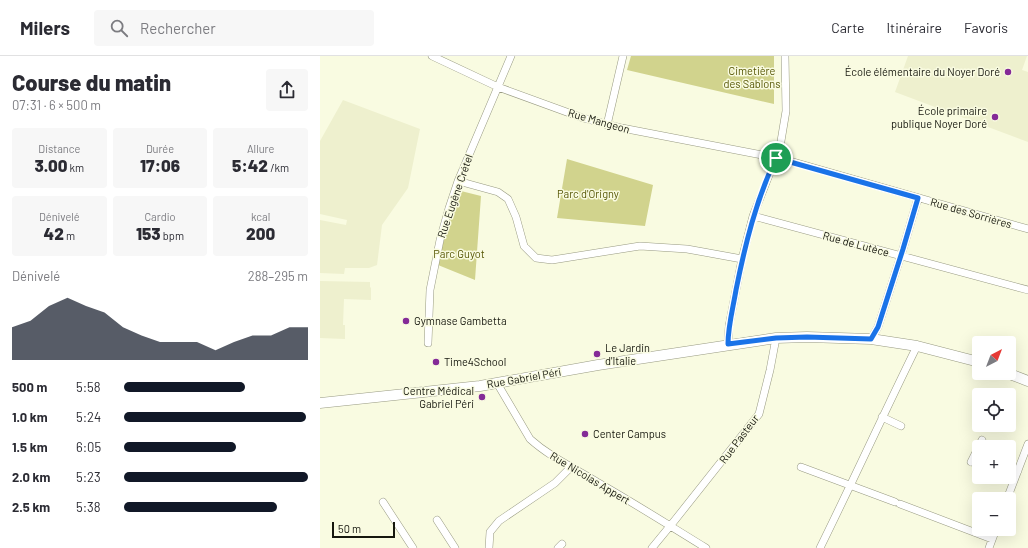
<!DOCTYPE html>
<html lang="fr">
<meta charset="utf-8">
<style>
:root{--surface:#fff;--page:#f7f7f7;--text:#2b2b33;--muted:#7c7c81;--line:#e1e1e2;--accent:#111827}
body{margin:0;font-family:Barlow,sans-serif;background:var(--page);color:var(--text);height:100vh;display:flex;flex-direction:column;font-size:15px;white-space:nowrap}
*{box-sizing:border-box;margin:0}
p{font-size:13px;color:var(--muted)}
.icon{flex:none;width:22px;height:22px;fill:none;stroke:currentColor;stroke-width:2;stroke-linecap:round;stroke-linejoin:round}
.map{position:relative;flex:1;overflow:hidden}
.sheet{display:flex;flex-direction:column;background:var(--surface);width:320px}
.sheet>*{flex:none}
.needle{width:26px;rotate:42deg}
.tools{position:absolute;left:652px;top:280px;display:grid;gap:8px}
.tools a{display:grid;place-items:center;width:44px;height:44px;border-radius:4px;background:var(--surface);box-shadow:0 4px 16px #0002;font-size:20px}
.scale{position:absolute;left:12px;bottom:10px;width:63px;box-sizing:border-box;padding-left:4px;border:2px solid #16170e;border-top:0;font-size:11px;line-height:14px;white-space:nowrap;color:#16170e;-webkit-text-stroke:3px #f9fbe1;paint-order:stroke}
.pin{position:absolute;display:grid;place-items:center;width:34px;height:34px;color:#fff;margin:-17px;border:2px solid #fff;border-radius:50%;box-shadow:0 1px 4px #0007}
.round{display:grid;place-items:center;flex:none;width:42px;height:42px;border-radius:4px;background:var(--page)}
.headline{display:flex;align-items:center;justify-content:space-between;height:68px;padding:0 12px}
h1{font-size:22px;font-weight:800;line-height:30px}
.stats{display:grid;grid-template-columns:repeat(3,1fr);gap:6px;height:68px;padding:4px 12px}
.stats div{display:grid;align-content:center;border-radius:4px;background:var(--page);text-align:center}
.stats b{font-size:17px;font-weight:800}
.stats small{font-size:11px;font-weight:400}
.stats p{font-size:11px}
.chart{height:112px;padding:8px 12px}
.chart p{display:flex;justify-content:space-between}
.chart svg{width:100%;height:72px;margin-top:4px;fill:var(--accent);opacity:.7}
ul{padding:0 12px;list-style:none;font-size:13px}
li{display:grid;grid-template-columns:64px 48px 1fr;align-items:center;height:30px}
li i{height:10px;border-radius:5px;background:var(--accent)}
header{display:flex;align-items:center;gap:24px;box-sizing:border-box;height:56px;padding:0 20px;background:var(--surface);border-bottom:1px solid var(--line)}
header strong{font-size:19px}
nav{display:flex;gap:22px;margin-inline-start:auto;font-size:14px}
.search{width:280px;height:36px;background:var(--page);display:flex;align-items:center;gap:10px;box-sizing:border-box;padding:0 14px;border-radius:4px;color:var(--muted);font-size:15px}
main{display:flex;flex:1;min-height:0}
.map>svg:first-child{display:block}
</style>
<header>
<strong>Milers</strong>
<div class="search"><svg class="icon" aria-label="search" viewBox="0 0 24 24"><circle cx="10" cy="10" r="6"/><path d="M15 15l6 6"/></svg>Rechercher</div>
<nav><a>Carte</a><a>Itinéraire</a><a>Favoris</a></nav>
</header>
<main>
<section class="sheet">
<div class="headline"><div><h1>Course du matin</h1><p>07:31 · 6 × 500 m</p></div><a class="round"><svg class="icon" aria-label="share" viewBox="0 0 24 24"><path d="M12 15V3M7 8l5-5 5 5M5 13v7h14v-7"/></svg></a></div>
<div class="stats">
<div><p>Distance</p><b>3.00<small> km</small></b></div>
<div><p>Durée</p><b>17:06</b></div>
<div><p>Allure</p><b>5:42<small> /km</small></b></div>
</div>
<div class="stats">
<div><p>Dénivelé</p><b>42<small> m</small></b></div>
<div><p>Cardio</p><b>153<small> bpm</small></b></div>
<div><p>kcal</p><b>200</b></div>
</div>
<div class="chart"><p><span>Dénivelé</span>288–295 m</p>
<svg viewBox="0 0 160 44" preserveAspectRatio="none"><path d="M0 44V24L10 20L20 11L30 6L40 11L50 15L60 24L70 29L80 33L90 33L100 33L110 38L120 33L130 29L140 29L150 24L160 24V44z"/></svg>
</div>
<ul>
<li><b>500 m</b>5:58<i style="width:66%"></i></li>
<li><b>1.0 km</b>5:24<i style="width:99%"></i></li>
<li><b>1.5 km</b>6:05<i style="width:61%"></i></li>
<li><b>2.0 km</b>5:23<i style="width:100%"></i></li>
<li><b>2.5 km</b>5:38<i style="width:83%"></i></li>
</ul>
</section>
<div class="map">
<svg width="708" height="492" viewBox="0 0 708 492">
<rect width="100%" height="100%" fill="#f9fbe1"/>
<path fill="#eef0ce" d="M588,0H707L702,14L708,16V86L575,36Z
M23,44L100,73L88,132L62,169L57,209L49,212H25L24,218L0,217V164L26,169L27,164L0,158V85Z
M0,225L50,226V231L51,232V244L24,243L23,269H25V283L0,282Z"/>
<path fill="#d1d38d" d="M311,0H454V48L307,14Z
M247,103L333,129L325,170L237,162Z
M137,134L161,140L155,224L118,209L125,179Z"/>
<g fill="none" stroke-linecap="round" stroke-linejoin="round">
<defs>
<path id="street" d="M112,0L178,31L263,62L302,72L463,103L708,173
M287,69L303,0
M138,125L178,136L188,143L196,161L204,190L216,202L232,204L320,190L367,193L422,203
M433,160L708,234
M551,283L558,271L583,193L598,142
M108,287L110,234L120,184L129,152L138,125L191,0
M408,288L409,270L422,203L433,160L460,91L466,55L465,0
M177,327L210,383C230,401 254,412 277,426C314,447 350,470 386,492
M562,361L581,370
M651,406L662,384
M481,411L575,446
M689,411L698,415
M687,443L708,388
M63,446L93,492
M580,448L672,483
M117,464L135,492
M169,492L170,476L179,465L235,427L251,411
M238,492L242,488
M332,492L355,464L439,358L450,314L456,282
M500,492C533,425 564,357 597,290
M669,492L676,473"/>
<path id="secondary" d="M687,317L708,325
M0,347L160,330L278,309L456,282L487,281L551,283L597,290L659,306"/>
</defs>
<use href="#street" stroke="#989a82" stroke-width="8"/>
<use href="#secondary" stroke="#989a82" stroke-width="11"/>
<use href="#street" stroke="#fff" stroke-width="7"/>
<use href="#secondary" stroke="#fff" stroke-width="10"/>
</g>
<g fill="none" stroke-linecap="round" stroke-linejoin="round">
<defs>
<path id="route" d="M456,102L598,142L583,193L558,271L551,283L487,281L456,282L408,288C408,270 413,252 416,234C425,189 436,144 456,102Z"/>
</defs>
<use href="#route" stroke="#fff" stroke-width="8"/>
<use href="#route" stroke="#1a73e8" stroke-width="5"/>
</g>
<g fill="#842a97" stroke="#f9fbe1" stroke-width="1.5">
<circle cx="688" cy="16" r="4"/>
<circle cx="675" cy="61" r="4"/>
<circle cx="86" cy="265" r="4"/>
<circle cx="277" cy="298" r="4"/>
<circle cx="116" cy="306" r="4"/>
<circle cx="162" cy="341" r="4"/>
<circle cx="265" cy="378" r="4"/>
</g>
<g text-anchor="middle" stroke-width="3" stroke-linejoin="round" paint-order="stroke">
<g font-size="11" fill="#565604" stroke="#f9fbe1">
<text x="432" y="19">Cimetière<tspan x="432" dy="13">des Sablons</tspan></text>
<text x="268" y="142">Parc d'Origny</text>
<text x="139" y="202">Parc Guyot</text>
</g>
<g font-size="11" fill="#16170e" stroke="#f9fbe1" text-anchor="start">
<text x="680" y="20" text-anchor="end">École élémentaire du Noyer Doré</text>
<text x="667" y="59" text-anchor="end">École primaire<tspan x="667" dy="13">publique Noyer Doré</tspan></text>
<text x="94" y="269">Gymnase Gambetta</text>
<text x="285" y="296">Le Jardin<tspan x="285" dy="13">d'Italie</tspan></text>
<text x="124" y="310">Time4School</text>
<text x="154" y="339" text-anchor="end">Centre Médical<tspan x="154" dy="13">Gabriel Péri</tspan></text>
<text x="273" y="382">Center Campus</text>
</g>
<g font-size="11" fill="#16170e" stroke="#f9fbe1">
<text transform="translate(279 65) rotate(16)" y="4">Rue Mangeon</text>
<text transform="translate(135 140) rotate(-71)" y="4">Rue Eugène Crétel</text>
<text transform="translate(651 157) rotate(16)" y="4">Rue des Sorrières</text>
<text transform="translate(536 188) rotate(15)" y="4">Rue de Lutèce</text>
<text transform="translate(204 322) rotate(-10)" y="4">Rue Gabriel Péri</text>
<text transform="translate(419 383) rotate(-53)" y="4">Rue Pasteur</text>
<text transform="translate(270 422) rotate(31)" y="4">Rue Nicolas Appert</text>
</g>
</g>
</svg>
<div class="tools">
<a><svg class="needle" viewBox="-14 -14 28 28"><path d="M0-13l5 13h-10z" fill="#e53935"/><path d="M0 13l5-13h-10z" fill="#7c7c81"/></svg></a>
<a><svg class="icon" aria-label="locate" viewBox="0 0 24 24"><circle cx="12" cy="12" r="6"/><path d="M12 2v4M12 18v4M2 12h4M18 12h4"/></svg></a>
<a>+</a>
<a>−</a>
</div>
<div class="scale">50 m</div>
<div class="pin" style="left:456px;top:102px;background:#1e9e55"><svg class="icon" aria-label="arrive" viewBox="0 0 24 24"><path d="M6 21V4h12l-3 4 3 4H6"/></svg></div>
</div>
</main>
